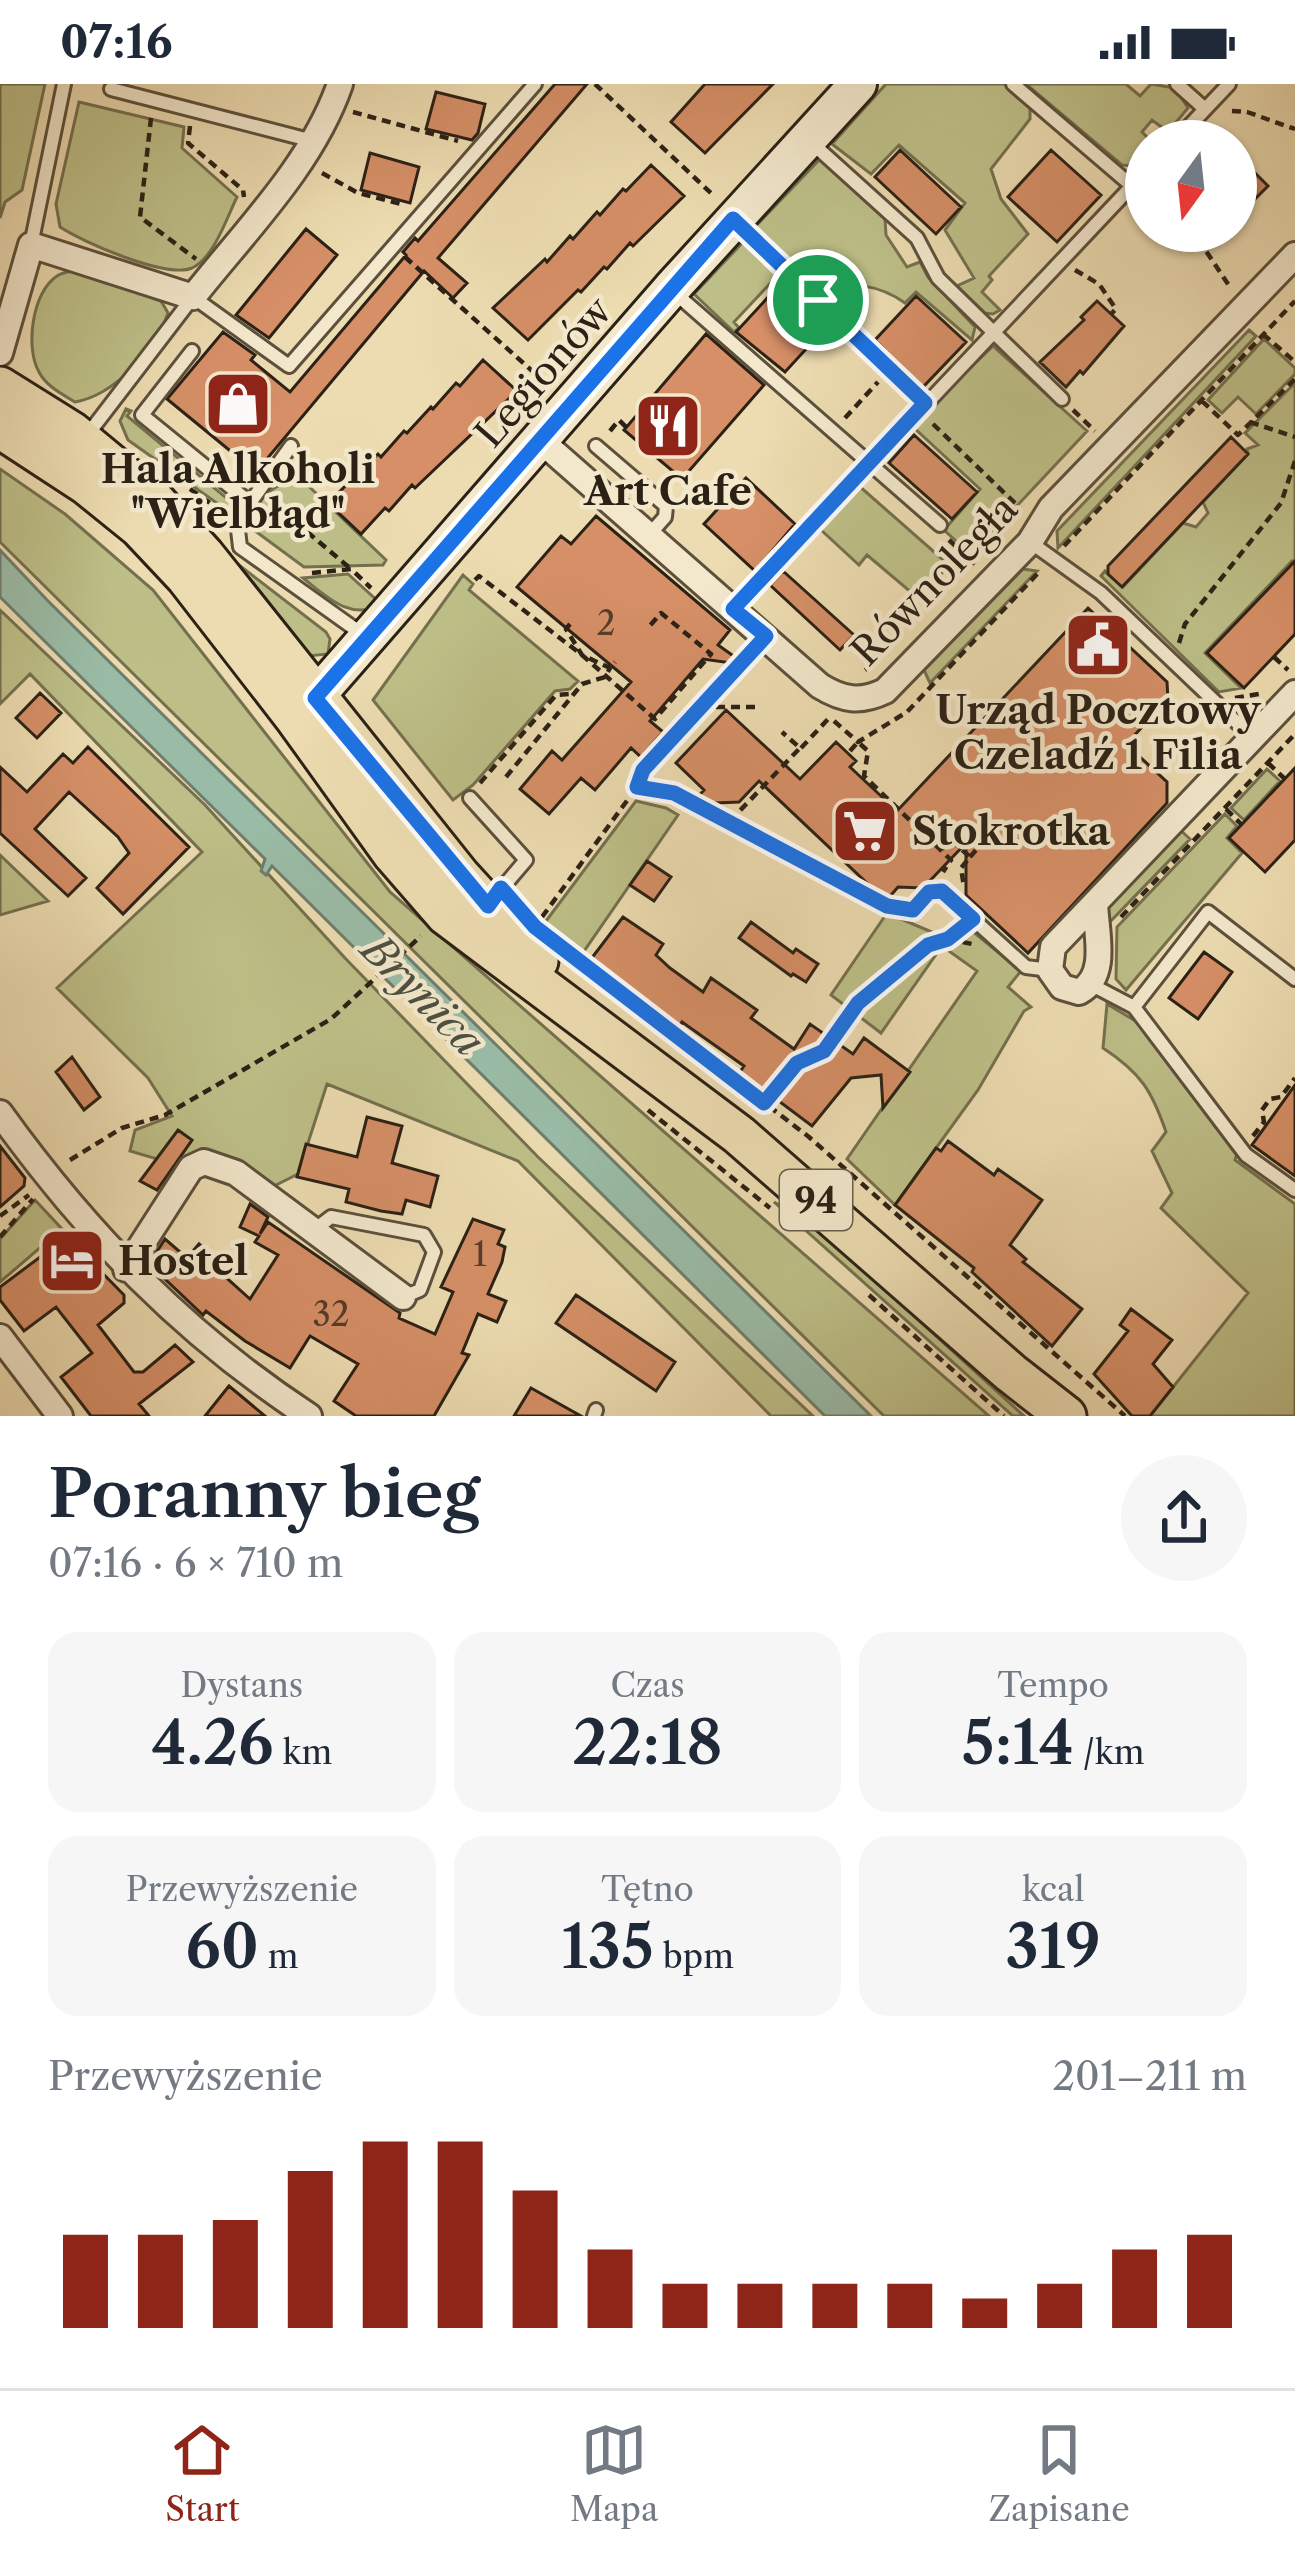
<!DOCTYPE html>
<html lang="pl">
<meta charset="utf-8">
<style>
:root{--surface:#fff;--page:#f6f6f7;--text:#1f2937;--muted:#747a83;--line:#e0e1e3;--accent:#8f2418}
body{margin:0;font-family:"Libre Caslon Text",serif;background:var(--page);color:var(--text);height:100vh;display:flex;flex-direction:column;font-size:45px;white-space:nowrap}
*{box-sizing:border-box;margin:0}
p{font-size:39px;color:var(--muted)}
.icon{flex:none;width:66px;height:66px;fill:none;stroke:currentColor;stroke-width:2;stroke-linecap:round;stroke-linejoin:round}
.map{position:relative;height:1332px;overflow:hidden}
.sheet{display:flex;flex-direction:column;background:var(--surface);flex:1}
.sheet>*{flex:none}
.needle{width:78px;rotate:195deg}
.buttons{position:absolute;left:1125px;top:36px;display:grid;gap:24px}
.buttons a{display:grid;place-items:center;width:132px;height:132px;border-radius:50%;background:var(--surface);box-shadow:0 3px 9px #0004;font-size:60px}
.pin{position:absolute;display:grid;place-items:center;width:102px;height:102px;color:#fff;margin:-51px;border:6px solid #fff;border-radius:50%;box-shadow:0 3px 12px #0007}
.round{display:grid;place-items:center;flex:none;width:126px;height:126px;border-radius:63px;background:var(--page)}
.overview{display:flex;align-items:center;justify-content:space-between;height:204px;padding:0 48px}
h1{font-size:66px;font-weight:600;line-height:90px}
.figures{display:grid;grid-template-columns:repeat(3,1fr);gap:18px;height:204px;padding:12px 48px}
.figures div{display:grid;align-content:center;border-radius:30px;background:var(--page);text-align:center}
.figures b{font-size:60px;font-weight:600}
.figures small{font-size:33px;font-weight:400}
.figures p{font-size:33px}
.chart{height:336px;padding:24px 48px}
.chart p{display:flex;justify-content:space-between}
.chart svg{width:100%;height:216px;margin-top:12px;stroke:var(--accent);stroke-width:6}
.status{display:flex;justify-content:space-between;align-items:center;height:84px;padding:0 60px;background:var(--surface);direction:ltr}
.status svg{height:33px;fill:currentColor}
.tab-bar{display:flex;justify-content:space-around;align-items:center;height:168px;border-top:3px solid var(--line);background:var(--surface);font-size:33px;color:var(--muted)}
.tab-bar a{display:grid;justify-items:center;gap:6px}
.tab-bar .current{color:var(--accent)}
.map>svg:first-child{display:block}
</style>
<div class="status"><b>07:16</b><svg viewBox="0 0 49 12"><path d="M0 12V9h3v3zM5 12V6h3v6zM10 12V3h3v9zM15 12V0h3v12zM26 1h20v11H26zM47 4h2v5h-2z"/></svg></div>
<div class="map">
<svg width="1295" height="1332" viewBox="0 0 1295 1332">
<rect width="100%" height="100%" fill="#eddcb1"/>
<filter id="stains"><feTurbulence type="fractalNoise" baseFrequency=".00167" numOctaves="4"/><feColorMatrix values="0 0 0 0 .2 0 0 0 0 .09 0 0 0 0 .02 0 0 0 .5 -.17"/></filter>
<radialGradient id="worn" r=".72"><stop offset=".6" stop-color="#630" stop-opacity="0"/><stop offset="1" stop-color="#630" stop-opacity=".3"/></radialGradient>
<path fill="#bebf88" stroke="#74704e" stroke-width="3" d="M0,0H45L22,106L5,118L0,134Z
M886,0H1005L1030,21V35L991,85L1001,115L1028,150L989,192L992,196L982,208L1000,226L993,230L985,229L957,202L974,194L945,146L965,119L899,61L871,90L832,60Z
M1026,0H1126L1140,12L1151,0L1175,4L1188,24L1168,48L1152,36L1142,48L1151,57H1146V68L1134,82L1122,81Z
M79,18L184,43L182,64L237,113C227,133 214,174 192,184C166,195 83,158 60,143L56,120Z
M820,75L885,135L886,151L907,183L920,178L928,193L975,243L972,256L916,208L905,219C878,199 847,199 815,200L758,151L754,144Z
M745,156L780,189L734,238L739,244L734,248L694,210Z
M76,186L161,217L168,229C155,266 115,311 75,318C62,310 46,302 39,288C25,264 32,208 57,192C62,188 69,188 76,186Z
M1249,246L1256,252L1058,464L1057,447Z
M1264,255L1295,284V290L1256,330L1238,313L1222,329L1208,316Z
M993,262L1087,347L971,471L944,446L980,405L911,341Z
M1295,299V479L1292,477L1205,569L1241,604L1219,608L1101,492L1105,487L1123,503L1183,439L1196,443L1208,429L1203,418L1248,370L1247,365L1258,361L1245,349Z
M126,325L131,327L127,332L235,421L228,427L128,356L120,337Z
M0,385L65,430L153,506L390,808L989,1332H884L0,458Z
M298,392L386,476L383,481L304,483L251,444C252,412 272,404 298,392Z
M858,401L949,481L919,515L867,471L859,481L820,445Z
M226,471L326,548L330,555L328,570L308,572Z
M1023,485L1037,487L930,599L924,586Z
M348,490L381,520C351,538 326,512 303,494Z
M463,491L473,500L469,506L578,597L570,605L555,607L473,701L453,716L373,616Z
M0,526L205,721L345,874L538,1073L813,1332H771L518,1077L327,1000L298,1090L274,1102C235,1076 223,1058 177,1081L130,1067L135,1046L172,1032L148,994L57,904L202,768L30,590L0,620Z
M1267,685L1280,697L1244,736L1231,724Z
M636,717L666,724L678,731L582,870L543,841Z
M1225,730L1237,742L1227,754L1242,769L1126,906L1116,895L1117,843Z
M1178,744L1190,755L1105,843L1108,816Z
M0,771L48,817L0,831Z
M887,829L941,852L960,837L1021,887L1008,903L1031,923L1024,927L978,1006L895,1121L847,1075L977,887L942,862L881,949L831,911Z
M1107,920L1139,939L1237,1070L1235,1076L1295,1120V1332H1150L1248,1209L1161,1124L1172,1109L1152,1067L1166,1048C1152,1007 1141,989 1103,964Z
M35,1116L62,1145L0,1198V1155Z
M774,1118L816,1143L1024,1332H1013Z"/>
<path fill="#9abca7" stroke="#6e7e6d" stroke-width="3" d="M0,466L48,517L871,1332H825L272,782L266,791L261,787L265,775L0,513Z"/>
<path fill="#d68f67" stroke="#2b2115" stroke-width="3" d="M555,0H587L438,174L467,199L453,214L424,187L256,388L167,315L223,248L255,271L251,276L290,308L406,171L403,168L415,154L418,157Z
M705,0H773L705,69L671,38Z
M436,8L485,20L478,49L472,56L426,45Z
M900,66L961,123L936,150L875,93Z
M1051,66L1101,111L1057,158L1008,113Z
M370,69L419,83L410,119L361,106Z
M1236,70L1268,102L1236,134Z
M651,81L684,112L633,162L630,159L607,185L604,183L581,208L578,206L528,256L493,224L545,175L547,178L570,152L573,155L597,128L600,131L623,105L626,107Z
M306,145L337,171L269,254L236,231Z
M783,197L808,222L787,245L808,263L785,288L736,248Z
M916,212L966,258L923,303L875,256Z
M1097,217L1124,242L1083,290L1080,287L1066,303L1040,278L1084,236L1081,233Z
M706,250L764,301L682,395L624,346Z
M483,276L517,307L415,404L412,401L389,427L385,424L361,450L328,419L378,370L381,373L404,347L407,349L431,323L433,325L456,299L460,302Z
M914,351L977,408L952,435L889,379Z
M1231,353L1248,370L1122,503L1108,490V482Z
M746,394L795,440L755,487L704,440Z
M596,432L730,546L718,561L746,581L703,575L650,637L663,648L641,673L631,664L595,706L581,694L549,730L520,705L552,667L562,676L631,598L517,503L561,452L571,460Z
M1295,477V550L1244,604L1207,569Z
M783,487L854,551L840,566L770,501Z
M1088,524L1167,598L1168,616L1126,660L1167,698V719L1028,869L966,811V759L923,804L898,803L886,817L759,697L739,718L691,720L704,706L676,679L726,626L800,695L836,658L856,677L850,683L897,727Z
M40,609L61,629L37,654L16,634Z
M88,663L189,763L123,830L97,804L129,769L118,753L69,708L35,745L86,794L68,812L0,749V683L27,708L63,670L73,679Z
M1295,684V756L1265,788L1229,754Z
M647,777L671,793L654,817L630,801Z
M623,833L663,860L656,871L670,884L703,908L711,894L757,926L751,934L794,965L810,940L853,970L864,954L910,988L883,1024L881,991L851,994L812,1042L740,988L744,982L682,938L680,942L591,875Z
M751,838L793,869L796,865L818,880L806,898L793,890L791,892L739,854Z
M1204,868L1232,888L1198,935L1169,914Z
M72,973L100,1013L84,1026L56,988Z
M1295,1001V1092L1252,1061Z
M367,1033L402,1042L392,1079L438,1092L430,1123L406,1116L402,1130L381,1127L346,1118L349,1105L297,1093L306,1060L357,1073Z
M178,1046L192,1056L157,1106L140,1097Z
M948,1057L994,1091L998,1085L1042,1116L1010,1161L1026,1175L1023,1178L1082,1225L1052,1262L972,1188L974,1184L895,1121L936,1064L941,1067Z
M0,1062L25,1094L24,1102L0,1123Z
M250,1120L268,1133L260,1150L268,1138L400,1229L399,1234L435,1250L453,1208L441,1203L473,1135L504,1146L498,1160L505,1163L502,1178L488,1210L506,1217L497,1238L478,1230L462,1269L469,1271L434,1332H356L334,1317L358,1280L310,1252L290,1284L245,1257L206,1227L203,1231L149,1180L165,1155L187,1174L199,1160L216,1175L211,1180L250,1215L278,1171L255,1158L259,1152L240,1143Z
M67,1153L124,1211V1219L98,1241L134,1288H143L175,1261L193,1278L139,1320L149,1332H91L61,1293L92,1269L56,1223L24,1247L0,1216V1203Z
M576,1211L675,1278L656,1307L556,1239Z
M1131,1225L1172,1256L1153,1280L1173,1303L1150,1332H1132L1094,1290L1128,1247L1120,1241Z
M229,1302L265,1332H205Z
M531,1304L581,1332H514Z"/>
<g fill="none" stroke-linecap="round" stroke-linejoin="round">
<defs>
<path id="lane" d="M1013,0L1132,102
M1177,0L1205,25
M111,5L313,57
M1175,57L1229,0
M813,60L917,154L938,194L1062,315
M738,140L925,319
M31,161L64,0
M675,209L940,441
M192,267L142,331L249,418
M85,354L193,213L289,282L535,0
M291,362L237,437L240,463L362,550
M596,362L666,422L665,433L649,451
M1030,458L1101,509L1252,653
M733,525L1146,87
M470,714L526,776L491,817
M942,807L1026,883L1050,886
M1092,901L1134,923L1246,1071L1295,1106
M1134,923L1208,828L1295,895
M313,1147L331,1133L424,1151L434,1168L420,1206L403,1213
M594,1332L596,1326"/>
<path id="street" d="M0,269L31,161L193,213C245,147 312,81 340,0
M540,356L820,602C843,616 860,619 885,607L1030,458L1051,424L1295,171
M1095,819L1053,863L1050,886L1062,903L1079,908C1109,892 1096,849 1095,819L1295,609
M0,1029C87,1150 184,1250 309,1332
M126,1185L191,1084L204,1078L236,1089L403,1213
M0,1253L60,1332"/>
<path id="secondary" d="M299,632L671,205L858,0"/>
<path id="primary" d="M0,303L72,348L154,416L204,471L460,792L538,877
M0,344L87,401L139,443L186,493L296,635L393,770L446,831L739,1051L1011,1289L1066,1332"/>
</defs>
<use href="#lane" stroke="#5c503c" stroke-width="18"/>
<use href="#street" stroke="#5c503c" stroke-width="30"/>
<use href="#secondary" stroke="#2b2115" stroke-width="42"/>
<use href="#primary" stroke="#2b2115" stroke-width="45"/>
<path stroke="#2b2115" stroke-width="4.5" stroke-dasharray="9 6" stroke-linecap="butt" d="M595,0L713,111
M1232,27L1247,28L1295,45
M353,28L458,57
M151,34L140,133L196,175
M190,42L188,59L243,106L244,113
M322,89L358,109L405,121
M1185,147L1204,164L1230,203
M405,173L549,302
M1075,186L1099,200L1116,225L1111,230
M1263,250L1295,278
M1202,317L1238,351L1295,295
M1073,326L1095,347
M845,334L878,298
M1250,338L1295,353
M933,340L1020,424
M610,347L619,336L626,343
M190,405L220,426
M273,419L351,485
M949,456L975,480
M1064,462L1295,217
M312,489L351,485L371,504
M475,496L479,492L582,571L655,635L711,570L661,529L648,544
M570,540L566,545L582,571L610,584L615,578
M898,556L904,542L917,535
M1179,559L1185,540L1281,419L1295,377
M1274,573L1288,586
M865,586L876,578L884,560L899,556
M1235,614L1259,610
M701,623H755
M834,637L858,658L907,628L1040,487
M1141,643L1142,644
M801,664L830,633
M850,667L858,658L868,667L864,692L951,776L943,788
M1268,679L1285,695
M506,693L582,600L605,593L610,584
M480,699L556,611L570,610
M637,703L643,686L747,573
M1226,725L1242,741
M730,737L800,664L782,648
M951,756L970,773L961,784L964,803
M942,765L951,756L947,741
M970,773L982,759L991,766
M542,833L637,703L674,709L887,822L913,826L926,811
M1121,833L1295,650
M948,855L972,860
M567,867L809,1053L1125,1332
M765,1019L797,978L823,967L858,919L928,861L948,855L957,848
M648,1026L770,1124
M1253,1052L1264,1038L1262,1026L1270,1015L1281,1013L1295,994
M70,1076L122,1044L165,1031L331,935L421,852
M0,1132L29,1111
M0,1153L33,1115
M869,1211L1004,1332"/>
<use href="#lane" stroke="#f3e8cc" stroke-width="12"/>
<use href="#street" stroke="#f3e8cc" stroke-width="24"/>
<use href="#secondary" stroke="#f3e8cc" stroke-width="36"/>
<use href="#primary" stroke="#eddcb1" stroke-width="39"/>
</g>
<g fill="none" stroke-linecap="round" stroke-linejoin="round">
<defs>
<path id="route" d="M733,135L925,319L733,525L766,552L643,686L637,703L674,709L887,822L913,826L929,808L942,807L973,835L948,855L928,861L858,919L824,967L797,979L764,1019L535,843L501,804L488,822L315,614Z"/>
</defs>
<use href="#route" stroke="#fff" stroke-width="24"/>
<use href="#route" stroke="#1a73e8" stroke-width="15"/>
</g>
<defs>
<symbol id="shop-square" viewBox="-11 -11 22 22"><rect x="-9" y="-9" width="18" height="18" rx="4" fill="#8f2418" stroke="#f3e8cc"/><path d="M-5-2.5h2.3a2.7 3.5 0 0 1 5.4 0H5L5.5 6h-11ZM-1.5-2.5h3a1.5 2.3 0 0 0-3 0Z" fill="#fff"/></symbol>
<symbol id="restaurant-square" viewBox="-11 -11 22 22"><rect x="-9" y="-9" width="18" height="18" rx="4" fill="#8f2418" stroke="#f3e8cc"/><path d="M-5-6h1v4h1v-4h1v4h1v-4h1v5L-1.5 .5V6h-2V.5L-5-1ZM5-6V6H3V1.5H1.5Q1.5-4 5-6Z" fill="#fff"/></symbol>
<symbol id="civic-square" viewBox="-11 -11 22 22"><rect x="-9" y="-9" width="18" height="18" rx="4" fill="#8f2418" stroke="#f3e8cc"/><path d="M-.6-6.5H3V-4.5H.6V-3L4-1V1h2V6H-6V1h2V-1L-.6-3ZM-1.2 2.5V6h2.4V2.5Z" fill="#fff"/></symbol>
<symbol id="supermarket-square" viewBox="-11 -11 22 22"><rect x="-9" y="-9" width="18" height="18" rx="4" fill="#8f2418" stroke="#f3e8cc"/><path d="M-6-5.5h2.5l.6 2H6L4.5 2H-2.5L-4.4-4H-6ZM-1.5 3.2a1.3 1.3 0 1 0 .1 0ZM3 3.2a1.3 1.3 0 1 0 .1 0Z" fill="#fff"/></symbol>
<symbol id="hotel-square" viewBox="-11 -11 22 22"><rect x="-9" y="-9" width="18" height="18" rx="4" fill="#8f2418" stroke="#f3e8cc"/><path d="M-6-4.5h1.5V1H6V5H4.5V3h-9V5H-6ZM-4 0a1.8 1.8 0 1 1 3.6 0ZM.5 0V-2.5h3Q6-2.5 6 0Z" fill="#fff"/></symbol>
</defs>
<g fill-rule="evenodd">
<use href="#shop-square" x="200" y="282" width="76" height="76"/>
<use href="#restaurant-square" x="630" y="304" width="76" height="76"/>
<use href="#civic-square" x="1060" y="523" width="76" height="76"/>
<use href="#supermarket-square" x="827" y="709" width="76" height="76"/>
<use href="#hotel-square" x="34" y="1139" width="76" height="76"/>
</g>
<g text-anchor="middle" stroke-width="9" stroke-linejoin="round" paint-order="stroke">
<g font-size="33" fill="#563c2a">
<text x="606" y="551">2</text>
<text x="480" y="1182">1</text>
<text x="331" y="1242">32</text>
</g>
<rect fill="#f3e8cc" stroke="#675d4c" stroke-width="3" x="780" y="1086" width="72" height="60" rx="9"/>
<g font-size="36" font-weight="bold" fill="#2b2115">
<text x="816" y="1129">94</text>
</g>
<g font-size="39" fill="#2b2115" stroke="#f3e8cc">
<text transform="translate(543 288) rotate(-49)" y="14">Legionów</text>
<text transform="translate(934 496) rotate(-46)" y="14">Równoległa</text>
</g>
<g font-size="39" font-weight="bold" fill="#2b2115" stroke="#f3e8cc">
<text x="238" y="399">Hala Alkoholi<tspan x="238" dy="45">"Wielbłąd"</tspan></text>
<text x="668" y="421">Art Cafe</text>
<text x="1098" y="640">Urząd Pocztowy<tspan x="1098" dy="45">Czeladź 1 Filia</tspan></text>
<text x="912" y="761" text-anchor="start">Stokrotka</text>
<text x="118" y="1191" text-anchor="start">Hostel</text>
</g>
<g font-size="42" font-style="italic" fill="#4c5041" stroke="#f3e8cc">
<text transform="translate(423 911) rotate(45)" y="15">Brynica</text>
</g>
</g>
<rect width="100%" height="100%" filter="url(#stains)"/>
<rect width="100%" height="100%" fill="url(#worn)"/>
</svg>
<div class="buttons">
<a><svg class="needle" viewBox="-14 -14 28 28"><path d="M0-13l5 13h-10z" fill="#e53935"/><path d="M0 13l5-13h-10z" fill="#747a83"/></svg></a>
</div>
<div class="pin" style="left:818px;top:216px;background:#1e9e55"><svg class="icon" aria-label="arrive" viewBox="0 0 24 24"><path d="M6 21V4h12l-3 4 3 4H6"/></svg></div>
</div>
<section class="sheet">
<div class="overview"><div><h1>Poranny bieg</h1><p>07:16 · 6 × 710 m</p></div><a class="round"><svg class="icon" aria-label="share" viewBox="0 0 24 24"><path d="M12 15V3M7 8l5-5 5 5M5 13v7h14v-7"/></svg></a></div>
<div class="figures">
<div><p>Dystans</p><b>4.26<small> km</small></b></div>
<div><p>Czas</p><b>22:18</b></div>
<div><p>Tempo</p><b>5:14<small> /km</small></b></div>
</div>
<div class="figures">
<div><p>Przewyższenie</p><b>60<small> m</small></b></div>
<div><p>Tętno</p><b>135<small> bpm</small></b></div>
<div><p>kcal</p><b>319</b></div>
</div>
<div class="chart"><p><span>Przewyższenie</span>201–211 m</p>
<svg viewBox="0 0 160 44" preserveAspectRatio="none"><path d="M5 44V25M15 44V25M25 44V22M35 44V12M45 44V6M55 44V6M65 44V16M75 44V28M85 44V35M95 44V35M105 44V35M115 44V35M125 44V38M135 44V35M145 44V28M155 44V25"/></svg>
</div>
</section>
<nav class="tab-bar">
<a class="current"><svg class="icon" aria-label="home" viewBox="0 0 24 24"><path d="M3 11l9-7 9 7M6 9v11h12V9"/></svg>Start</a>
<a><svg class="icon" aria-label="map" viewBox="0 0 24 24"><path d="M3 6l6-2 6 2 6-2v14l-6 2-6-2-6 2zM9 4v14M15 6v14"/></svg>Mapa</a>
<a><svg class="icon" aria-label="saved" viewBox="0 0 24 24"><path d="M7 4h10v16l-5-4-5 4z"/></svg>Zapisane</a>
</nav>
